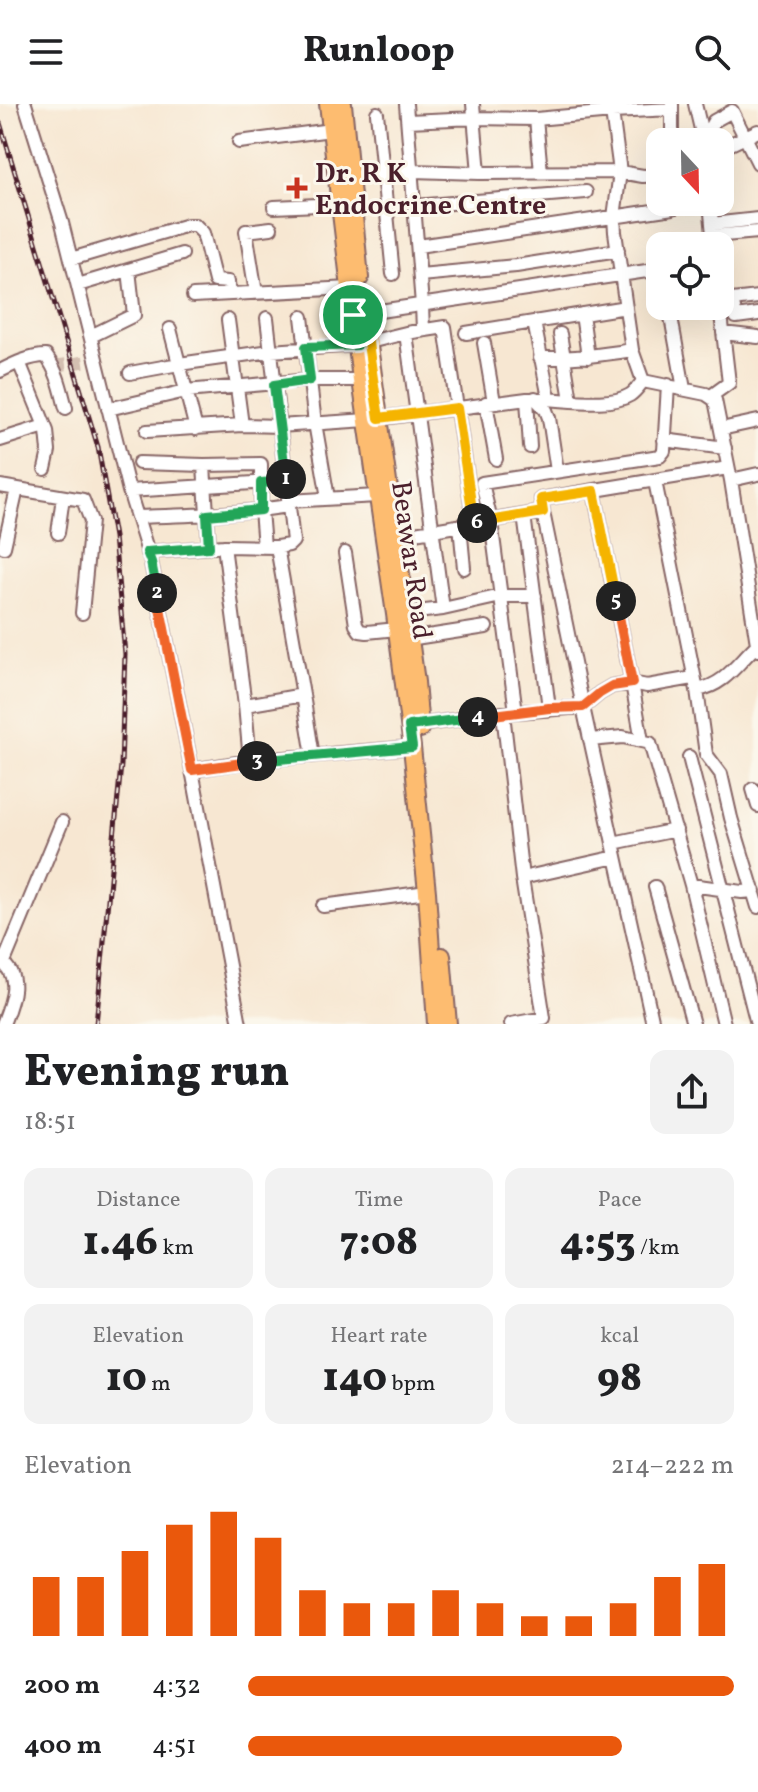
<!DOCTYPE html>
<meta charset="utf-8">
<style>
:root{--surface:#fff;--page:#f2f2f2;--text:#202124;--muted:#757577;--accent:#ea580c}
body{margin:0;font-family:Vollkorn,serif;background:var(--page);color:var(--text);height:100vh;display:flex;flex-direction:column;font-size:30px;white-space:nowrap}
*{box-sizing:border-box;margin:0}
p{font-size:26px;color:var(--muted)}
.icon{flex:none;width:44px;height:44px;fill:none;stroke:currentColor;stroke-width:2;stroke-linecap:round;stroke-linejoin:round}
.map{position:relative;height:920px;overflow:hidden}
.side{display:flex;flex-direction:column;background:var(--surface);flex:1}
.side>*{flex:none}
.needle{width:52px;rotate:158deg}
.buttons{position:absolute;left:646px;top:24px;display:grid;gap:16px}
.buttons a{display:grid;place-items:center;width:88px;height:88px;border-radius:16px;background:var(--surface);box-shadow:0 8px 32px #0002;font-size:40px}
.pin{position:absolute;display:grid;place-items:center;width:68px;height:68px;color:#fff;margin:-34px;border:4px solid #fff;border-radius:50%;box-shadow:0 2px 8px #0007}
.km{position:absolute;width:40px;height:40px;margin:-20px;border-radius:50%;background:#222;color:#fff;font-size:22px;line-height:40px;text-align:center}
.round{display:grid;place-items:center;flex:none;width:84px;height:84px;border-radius:16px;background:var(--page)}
.head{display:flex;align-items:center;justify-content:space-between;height:136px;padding:0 24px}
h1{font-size:44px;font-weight:800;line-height:60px}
.figures{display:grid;grid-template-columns:repeat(3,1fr);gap:12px;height:136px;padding:8px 24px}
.figures div{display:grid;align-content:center;border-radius:16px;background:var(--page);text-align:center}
.figures b{font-size:40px;font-weight:800}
.figures small{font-size:22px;font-weight:400}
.figures p{font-size:22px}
.chart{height:224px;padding:16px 24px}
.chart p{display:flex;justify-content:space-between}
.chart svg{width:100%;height:144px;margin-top:8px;stroke:var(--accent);stroke-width:6}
ul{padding:0 24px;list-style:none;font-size:26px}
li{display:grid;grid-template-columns:128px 96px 1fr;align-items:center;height:60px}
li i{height:20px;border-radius:10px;background:var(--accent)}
header{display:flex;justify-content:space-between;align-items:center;height:104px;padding:0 24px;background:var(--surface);font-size:36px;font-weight:800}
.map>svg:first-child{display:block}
</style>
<header><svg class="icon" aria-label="menu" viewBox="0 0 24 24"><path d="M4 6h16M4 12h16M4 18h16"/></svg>Runloop<svg class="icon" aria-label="search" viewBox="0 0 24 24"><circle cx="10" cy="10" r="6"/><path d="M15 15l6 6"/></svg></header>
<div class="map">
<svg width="758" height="920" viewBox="0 0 758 920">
<rect width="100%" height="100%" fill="#fbf7ec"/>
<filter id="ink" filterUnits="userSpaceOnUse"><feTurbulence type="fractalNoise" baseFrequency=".0125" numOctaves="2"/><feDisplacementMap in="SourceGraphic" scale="16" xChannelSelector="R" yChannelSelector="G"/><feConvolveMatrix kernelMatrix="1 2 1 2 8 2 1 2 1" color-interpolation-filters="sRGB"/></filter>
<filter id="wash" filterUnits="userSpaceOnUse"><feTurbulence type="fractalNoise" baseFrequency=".006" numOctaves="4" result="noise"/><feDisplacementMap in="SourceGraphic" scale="32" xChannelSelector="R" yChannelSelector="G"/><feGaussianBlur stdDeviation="1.8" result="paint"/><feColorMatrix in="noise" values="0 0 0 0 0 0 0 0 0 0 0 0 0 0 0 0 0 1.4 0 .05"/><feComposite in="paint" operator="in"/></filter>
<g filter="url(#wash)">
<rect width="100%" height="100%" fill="#f7e7d2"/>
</g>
<g filter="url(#ink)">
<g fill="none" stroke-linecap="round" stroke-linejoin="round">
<path stroke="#d4bfb1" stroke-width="12" stroke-dasharray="12 6" stroke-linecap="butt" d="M54,262L96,256"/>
<defs>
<path id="minor" d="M25,0L62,119L129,387L151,458L192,666L250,657L412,643
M406,0L422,201L423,226
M473,0L479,69
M672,0V38
M695,0L704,38
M612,8L620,68L614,113L615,128L632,246L643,277L706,290L715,296L731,376L758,546
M377,9L393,170
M536,15L612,8L672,5
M408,17L475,14L536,15L541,68
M702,30L709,26L714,17L732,7L758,59
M239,38L331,26
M720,45L758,27
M344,74L412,67L479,69L620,68L643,72L660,71
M710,98L714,142
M415,102L586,88
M274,103L340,100
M712,120L758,115
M713,132L758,128
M418,142L673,104L687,98
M71,155L188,121H195L203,129L215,177L228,178L229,190
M420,171L516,162L618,146
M78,181L182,150
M256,189L246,127L271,124
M193,192L351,184
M758,193L732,196L736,213L758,210
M669,202L684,285
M582,210L588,253
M353,211L660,165
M302,213L315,319L328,394
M228,216L242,321
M534,218L549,294
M170,225L196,325
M406,229L443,505
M466,229L626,203
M723,229L758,233
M560,230L571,296
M91,232L134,211L129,166
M484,239L494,298
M540,254C572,255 601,251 632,246
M19,258L47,327L49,347L45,365
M0,267C14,260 30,252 46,252C58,268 61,285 66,304
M130,269L179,260L271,247L357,241L406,229L445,223L474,419
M711,292L729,279L720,202
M535,294L546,306L549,314L557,367
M527,295L530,343
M486,299L496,355
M108,305L186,287L310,276H361
M721,325L758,317
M147,327L242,321L279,322L367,316L527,295C555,293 607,305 630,291C635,288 639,282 643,277
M0,336L45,322
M664,336L725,344
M139,359L204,361L261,360V406L264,443
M204,361L209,443
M731,376L758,370
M655,377L697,586L706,650L721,670L731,714L758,803
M0,382L83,396L91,417L82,509
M129,387L286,377
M594,387L632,579L642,637
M288,397L377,392
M543,408L583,603L600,589L612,582L632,579L647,582L693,574
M524,411L549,604
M137,413C188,411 238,410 288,402
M460,422L464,464
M58,429L63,393
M390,433L543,408L541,395L728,364
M224,442L245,601L250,657
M4,443L17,385
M147,448L224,442L277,443L289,441L293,437L267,214
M345,449L356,521L360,527L367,528L397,525
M398,510L443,505L501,492H535
M402,536L486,523
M697,586C726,581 738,558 758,540
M303,591L313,652
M245,601L303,591L277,443
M516,608L491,417L482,379L660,352L664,347L668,281
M503,609L522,774L544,914L511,920
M412,622L503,609L583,603L653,920
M590,636L623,633L650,639L691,781L742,788L754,787
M689,653L757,920
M192,666L240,920
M753,685L758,702
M613,739L676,726
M522,774L616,753
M691,781L724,920
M655,783L693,920
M323,802L427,788
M0,857C23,872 11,899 3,920
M4,858L62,718"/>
<path id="major" d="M328,0L361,276L395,510L412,643L427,788L436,920
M343,0L360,174
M367,228L416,578L420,625
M442,852L448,920"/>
</defs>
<use href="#minor" stroke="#876565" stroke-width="16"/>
<use href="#major" stroke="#876565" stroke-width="20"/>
<use href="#minor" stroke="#fff" stroke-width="12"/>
<use href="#major" stroke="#fdbc6f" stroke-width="16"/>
<defs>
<path id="rail" d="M0,19L98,343L114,433L125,550L121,661L96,920"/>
</defs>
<use href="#rail" stroke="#4a1f2b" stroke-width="5"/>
<use href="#rail" stroke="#fbf7ec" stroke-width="2" stroke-dasharray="6" stroke-linecap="butt"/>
</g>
</g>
<g fill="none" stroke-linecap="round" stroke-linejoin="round" filter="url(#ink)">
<defs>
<path id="split-1" d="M286,375L274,281L310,276L306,243L357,241L353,211"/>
<path id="split-2" d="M157,489L151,458L147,448L209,443L207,411L261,406V379L286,377V375"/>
<path id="split-3" d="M157,489L192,666L257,657"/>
<path id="split-4" d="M257,657L412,643L409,622L478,613"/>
<path id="split-5" d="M478,613L549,604L583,603L600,589L612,582L632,579L616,497"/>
<path id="split-6" d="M477,419L543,408L541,395L594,387L616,497"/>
<path id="split-7" d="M372,268L379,314L457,304L474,419H477"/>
<path id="split-8" d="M353,211L364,210L372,268"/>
</defs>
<use href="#split-1" stroke="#fff" stroke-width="16"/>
<use href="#split-2" stroke="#fff" stroke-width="16"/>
<use href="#split-3" stroke="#fff" stroke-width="16"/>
<use href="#split-4" stroke="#fff" stroke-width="16"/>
<use href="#split-5" stroke="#fff" stroke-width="16"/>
<use href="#split-6" stroke="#fff" stroke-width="16"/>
<use href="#split-7" stroke="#fff" stroke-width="16"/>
<use href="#split-8" stroke="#fff" stroke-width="16"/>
<use href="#split-1" stroke="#22a559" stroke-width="10"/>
<use href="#split-2" stroke="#22a559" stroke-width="10"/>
<use href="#split-3" stroke="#f0652b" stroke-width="10"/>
<use href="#split-4" stroke="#22a559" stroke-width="10"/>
<use href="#split-5" stroke="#f0652b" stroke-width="10"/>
<use href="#split-6" stroke="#f5b400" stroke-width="10"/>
<use href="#split-7" stroke="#f5b400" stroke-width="10"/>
<use href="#split-8" stroke="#f5b400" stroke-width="10"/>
</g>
<path fill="#c8321e" stroke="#fbf7ec" stroke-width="3" d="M293 72h8v8h8v8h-8v8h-8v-8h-8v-8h8z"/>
<g text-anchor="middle" stroke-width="6" stroke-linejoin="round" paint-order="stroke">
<g font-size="28" font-weight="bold" fill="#4a1f2b" stroke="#fbf7ec" text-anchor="start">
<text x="315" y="78">Dr. R K<tspan x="315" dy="32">Endocrine Centre</tspan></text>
</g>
<g font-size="28" fill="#4a1f2b" stroke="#fbf7ec">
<text transform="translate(413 456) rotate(82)" y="10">Beawar Road</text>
</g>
</g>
</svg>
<div class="buttons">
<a><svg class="needle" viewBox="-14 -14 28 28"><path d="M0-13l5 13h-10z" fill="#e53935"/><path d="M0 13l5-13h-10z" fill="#757577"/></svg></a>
<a><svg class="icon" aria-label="locate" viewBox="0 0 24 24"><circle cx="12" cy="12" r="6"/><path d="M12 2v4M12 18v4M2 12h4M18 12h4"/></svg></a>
</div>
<div class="pin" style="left:353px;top:211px;background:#1e9e55"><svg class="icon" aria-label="arrive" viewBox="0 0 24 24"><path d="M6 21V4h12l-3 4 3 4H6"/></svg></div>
<b class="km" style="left:286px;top:375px">1</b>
<b class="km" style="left:157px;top:489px">2</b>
<b class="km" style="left:257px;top:657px">3</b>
<b class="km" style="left:478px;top:613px">4</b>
<b class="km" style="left:616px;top:497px">5</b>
<b class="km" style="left:477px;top:419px">6</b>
</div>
<section class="side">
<div class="head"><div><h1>Evening run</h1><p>18:51</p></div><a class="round"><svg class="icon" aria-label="share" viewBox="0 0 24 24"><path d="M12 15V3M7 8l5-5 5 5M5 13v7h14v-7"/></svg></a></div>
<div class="figures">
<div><p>Distance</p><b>1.46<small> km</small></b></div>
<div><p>Time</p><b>7:08</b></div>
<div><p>Pace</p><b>4:53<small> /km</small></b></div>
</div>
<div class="figures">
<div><p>Elevation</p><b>10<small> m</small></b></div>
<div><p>Heart rate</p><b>140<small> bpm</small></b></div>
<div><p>kcal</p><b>98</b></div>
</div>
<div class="chart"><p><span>Elevation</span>214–222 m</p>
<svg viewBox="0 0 160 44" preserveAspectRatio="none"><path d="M5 44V26M15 44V26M25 44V18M35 44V10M45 44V6M55 44V14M65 44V30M75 44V34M85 44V34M95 44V30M105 44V34M115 44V38M125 44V38M135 44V34M145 44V26M155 44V22"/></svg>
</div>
<ul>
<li><b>200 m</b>4:32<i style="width:100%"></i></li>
<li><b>400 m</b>4:51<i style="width:77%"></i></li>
</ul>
</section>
